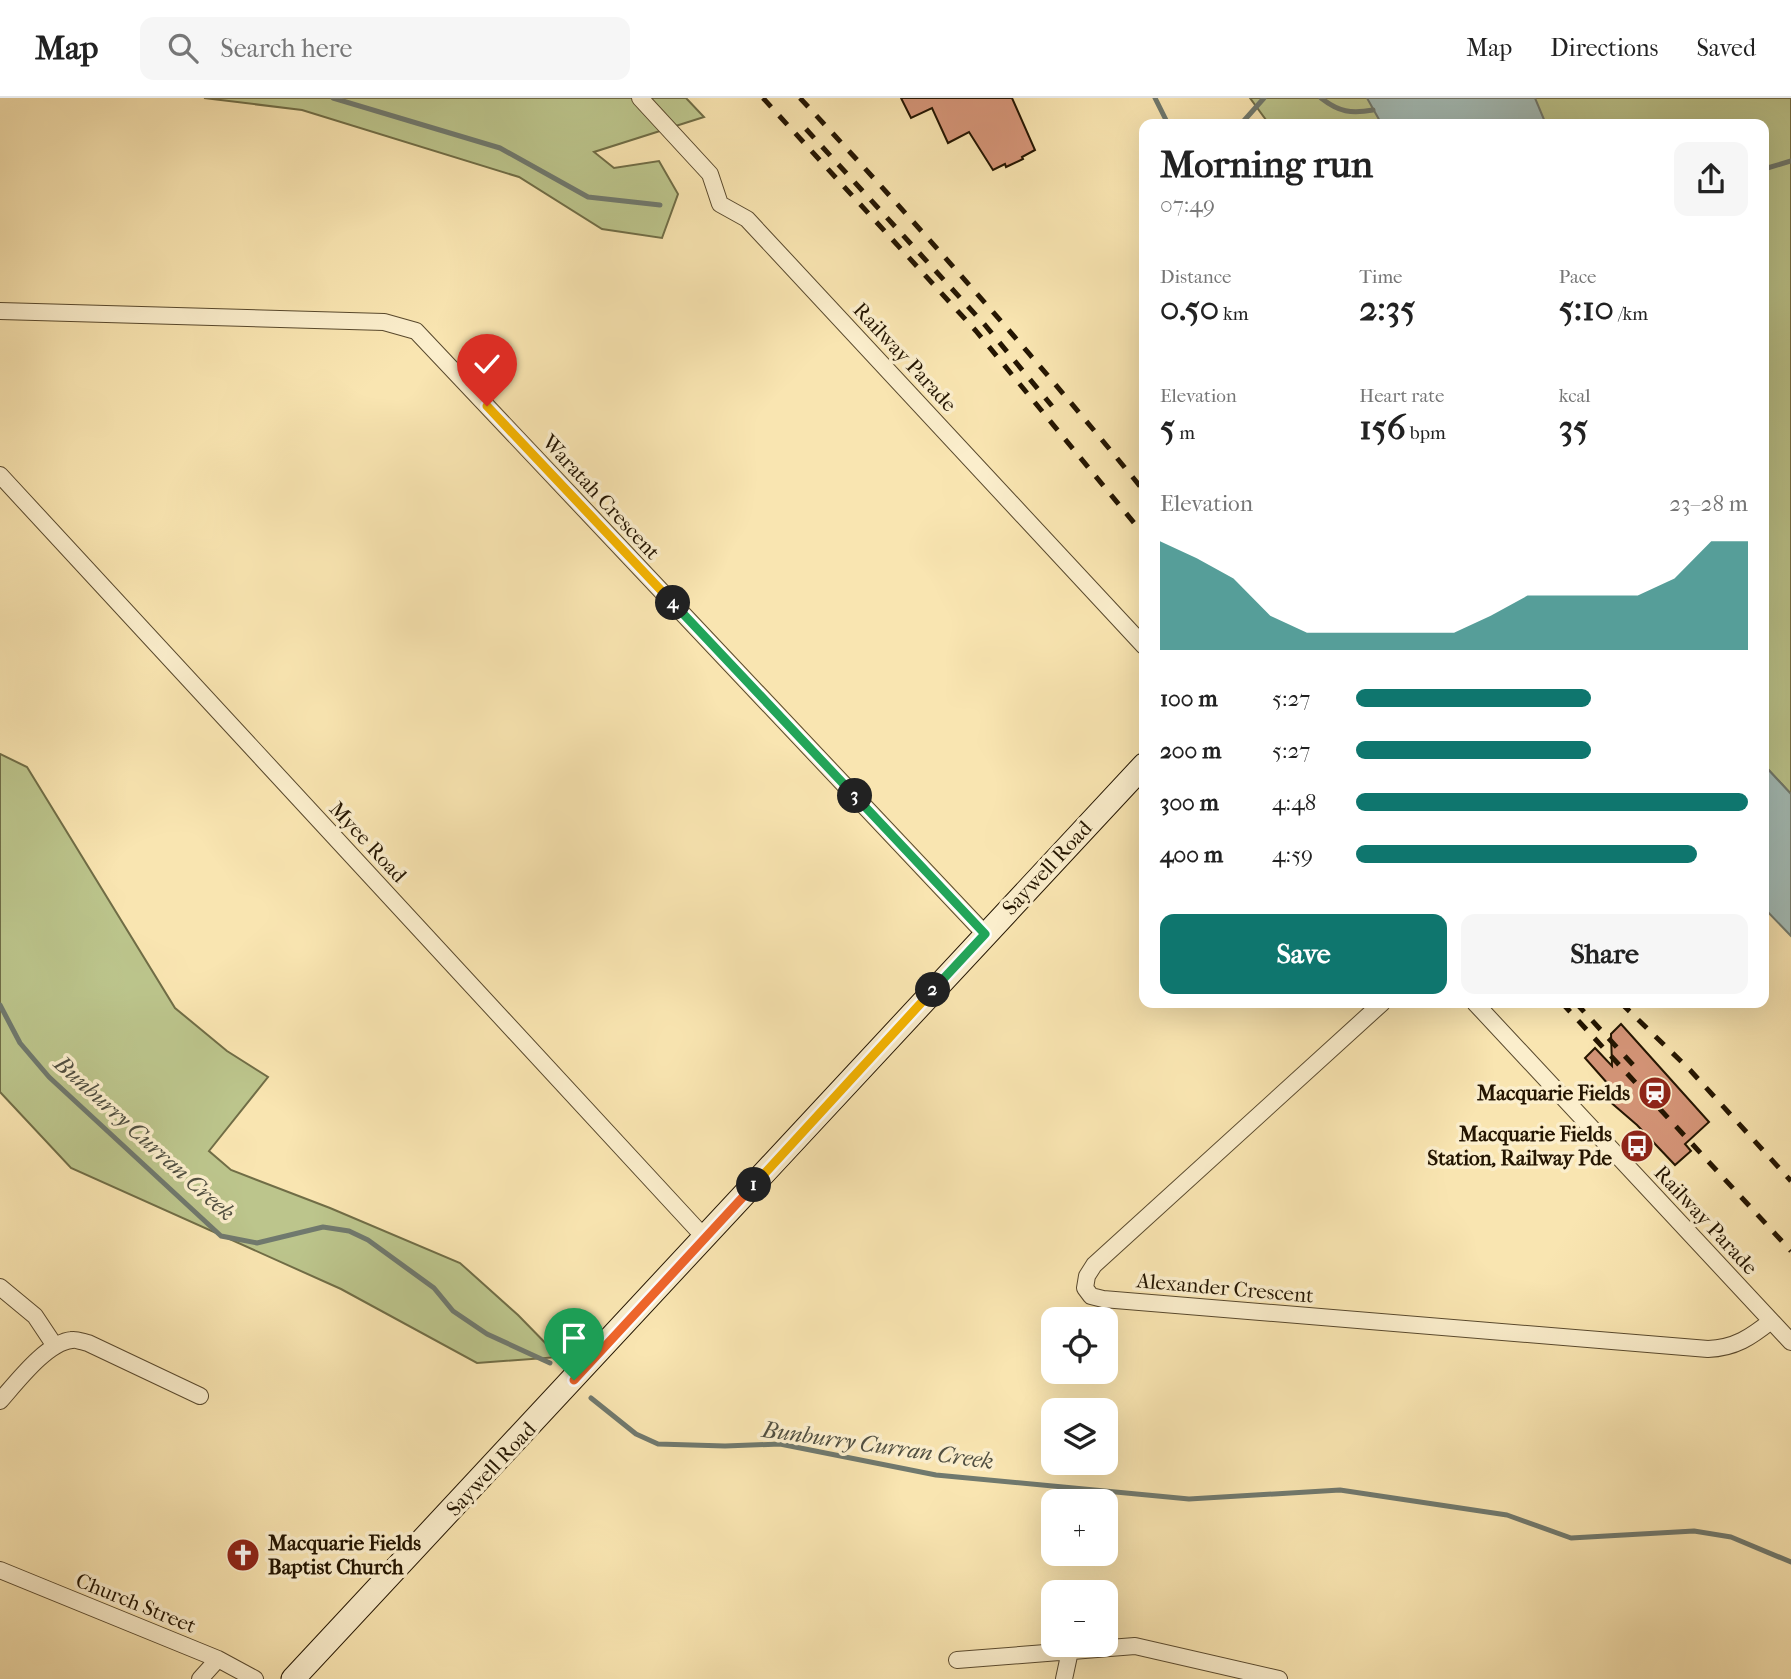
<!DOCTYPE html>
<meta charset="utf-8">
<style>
:root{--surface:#fff;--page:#f6f6f6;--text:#222;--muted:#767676;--line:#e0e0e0;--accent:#0f766e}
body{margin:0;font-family:"IM FELL French Canon",serif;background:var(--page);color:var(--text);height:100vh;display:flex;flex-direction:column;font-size:26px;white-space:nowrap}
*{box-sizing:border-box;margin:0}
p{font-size:23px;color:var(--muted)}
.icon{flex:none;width:38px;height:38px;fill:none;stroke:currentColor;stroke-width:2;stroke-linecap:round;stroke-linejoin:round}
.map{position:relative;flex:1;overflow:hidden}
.sheet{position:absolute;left:1139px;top:21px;width:630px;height:889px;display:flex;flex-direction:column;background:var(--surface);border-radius:14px;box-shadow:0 7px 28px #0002}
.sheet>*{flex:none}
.fabs{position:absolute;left:1041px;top:1209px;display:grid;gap:14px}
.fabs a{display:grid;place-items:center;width:77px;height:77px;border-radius:14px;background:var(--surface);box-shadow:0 7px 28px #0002;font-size:35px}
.pin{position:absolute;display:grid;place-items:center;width:60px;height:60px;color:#fff;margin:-72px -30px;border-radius:50% 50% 50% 0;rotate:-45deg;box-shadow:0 0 7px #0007}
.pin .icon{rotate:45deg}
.km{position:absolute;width:35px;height:35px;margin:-18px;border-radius:50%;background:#222;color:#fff;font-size:19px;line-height:35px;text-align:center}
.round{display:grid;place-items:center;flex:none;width:74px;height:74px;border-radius:14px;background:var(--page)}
.overview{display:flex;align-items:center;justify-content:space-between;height:119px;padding:0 21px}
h1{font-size:38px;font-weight:700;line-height:52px}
.stats{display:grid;grid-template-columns:repeat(3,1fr);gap:10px;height:119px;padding:7px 21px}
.stats div{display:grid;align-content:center}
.stats b{font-size:35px;font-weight:700}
.stats small{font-size:19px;font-weight:400}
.stats p{font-size:19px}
.chart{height:196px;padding:14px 21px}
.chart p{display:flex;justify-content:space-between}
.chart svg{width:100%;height:126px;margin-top:7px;fill:var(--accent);opacity:.7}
.cta{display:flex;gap:14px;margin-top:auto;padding:14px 21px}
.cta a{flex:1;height:80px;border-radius:14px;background:var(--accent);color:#fff;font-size:28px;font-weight:700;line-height:80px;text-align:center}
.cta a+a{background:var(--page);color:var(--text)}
ul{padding:0 21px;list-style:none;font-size:23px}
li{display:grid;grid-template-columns:112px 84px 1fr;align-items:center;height:52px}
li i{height:18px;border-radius:9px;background:var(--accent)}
header{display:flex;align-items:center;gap:42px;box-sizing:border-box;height:98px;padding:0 35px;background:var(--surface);border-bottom:2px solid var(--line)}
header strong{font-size:33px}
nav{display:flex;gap:38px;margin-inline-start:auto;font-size:24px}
.search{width:490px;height:63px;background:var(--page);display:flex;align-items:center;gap:18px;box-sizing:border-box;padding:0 24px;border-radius:14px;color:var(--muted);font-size:26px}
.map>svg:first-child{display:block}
</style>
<header>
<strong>Map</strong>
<div class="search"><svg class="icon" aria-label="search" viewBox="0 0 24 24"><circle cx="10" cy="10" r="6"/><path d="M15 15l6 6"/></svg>Search here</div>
<nav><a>Map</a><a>Directions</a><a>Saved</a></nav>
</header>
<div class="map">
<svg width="1791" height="1581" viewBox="0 0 1791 1581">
<rect width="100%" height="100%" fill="#f9e5b1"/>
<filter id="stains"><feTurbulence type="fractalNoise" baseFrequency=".00286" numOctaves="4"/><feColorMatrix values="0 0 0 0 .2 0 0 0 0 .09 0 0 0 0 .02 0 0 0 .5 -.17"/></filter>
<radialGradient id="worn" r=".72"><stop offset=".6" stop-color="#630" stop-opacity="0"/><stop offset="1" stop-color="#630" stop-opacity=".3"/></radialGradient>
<path fill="#bcc58c" stroke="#706d46" stroke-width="2" d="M204,0H686L704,19L594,54L614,70L659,63L678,96L662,140L602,131L519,79L302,12Z
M1250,0H1791V696L1764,667V26H1269Z
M0,656L27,669L175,910L227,953L268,979L209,1053L231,1072L330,1110L460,1165L518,1217L559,1259L477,1265L341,1191L71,1070L0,994Z"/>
<path fill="#a3bcb7" stroke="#70796e" stroke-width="2" d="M1367,0H1535L1545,24L1549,26H1386L1381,25Z
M1764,667L1791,696V838L1764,810Z"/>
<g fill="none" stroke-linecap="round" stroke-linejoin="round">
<path stroke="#70796e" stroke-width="5" d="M333,0L500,50L588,99L660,107
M1155,0L1168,26
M1321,0C1339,14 1351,16 1373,12
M1241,26L1264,0
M1764,71L1791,63
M0,907L20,945L49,979L221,1138L257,1145L323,1129L349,1133L368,1142L434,1190L453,1213L487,1236L550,1265
M591,1300L636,1336L658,1346L725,1348L780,1346L936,1377L1189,1401L1340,1392L1507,1417L1571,1440L1694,1433L1731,1439L1791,1464"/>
</g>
<path fill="#d49477" stroke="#241501" stroke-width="2" d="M901,0H1012L1035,52L1022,59L1023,61L1006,69L1005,66L993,72L969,34L948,45L932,10L911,20Z
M1621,926L1709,1024L1685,1046L1691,1053L1675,1067L1637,1027L1608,1002L1616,995L1585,960L1595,950L1612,968L1611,936Z"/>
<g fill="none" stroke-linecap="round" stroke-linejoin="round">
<defs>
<path id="street" d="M640,0L710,76L720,106L747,121L1144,548
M0,213L384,224L416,233L985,836
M0,377L705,1140
M1382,905L1094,1167L1087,1178L1085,1190L1091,1198L1103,1201L1708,1251C1735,1250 1751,1239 1771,1223
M1475,905L1791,1244
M0,1189L35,1218L55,1248
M0,1303C16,1285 47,1244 72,1242C76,1241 83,1244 88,1245L200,1298
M0,1472L218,1561L255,1581
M957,1562L1135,1548L1279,1581
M200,1581L218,1561
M1064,1581L1070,1553"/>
<path id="secondary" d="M293,1581C579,1278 859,970 1144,667"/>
</defs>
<use href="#street" stroke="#59492d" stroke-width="18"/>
<use href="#secondary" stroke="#241501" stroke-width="25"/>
<use href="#street" stroke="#fbeecc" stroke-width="16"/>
<use href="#secondary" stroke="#fbeecc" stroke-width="23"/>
<path stroke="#241501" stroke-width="5" stroke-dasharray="12 12" stroke-linecap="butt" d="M763,0L976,233L1144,437
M800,0C919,128 1034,258 1144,393
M806,31L985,227L1052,308
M1562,905L1791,1153
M1576,905L1635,969
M1621,905L1690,972L1791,1083"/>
</g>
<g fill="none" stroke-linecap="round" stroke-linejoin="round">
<defs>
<path id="split-1" d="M574,1282L754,1087"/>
<path id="split-2" d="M754,1087L933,892"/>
<path id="split-3" d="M855,698L985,836L933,892"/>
<path id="split-4" d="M673,505L855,698"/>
<path id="split-5" d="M487,308L673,505"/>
</defs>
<use href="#split-1" stroke="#fff" stroke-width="14"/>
<use href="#split-2" stroke="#fff" stroke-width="14"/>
<use href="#split-3" stroke="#fff" stroke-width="14"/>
<use href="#split-4" stroke="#fff" stroke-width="14"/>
<use href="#split-5" stroke="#fff" stroke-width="14"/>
<use href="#split-1" stroke="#f0652b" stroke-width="9"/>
<use href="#split-2" stroke="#f5b400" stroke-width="9"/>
<use href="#split-3" stroke="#22a559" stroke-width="9"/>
<use href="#split-4" stroke="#22a559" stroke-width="9"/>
<use href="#split-5" stroke="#f5b400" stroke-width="9"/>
</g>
<defs>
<symbol id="station-disc" viewBox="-11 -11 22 22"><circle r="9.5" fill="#8f2418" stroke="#fbeecc"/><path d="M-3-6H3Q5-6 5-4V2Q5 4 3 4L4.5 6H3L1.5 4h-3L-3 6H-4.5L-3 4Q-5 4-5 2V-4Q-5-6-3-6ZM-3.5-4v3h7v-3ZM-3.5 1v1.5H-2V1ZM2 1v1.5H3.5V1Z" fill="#fff"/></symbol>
<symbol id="bus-disc" viewBox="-11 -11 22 22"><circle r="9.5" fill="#8f2418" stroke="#fbeecc"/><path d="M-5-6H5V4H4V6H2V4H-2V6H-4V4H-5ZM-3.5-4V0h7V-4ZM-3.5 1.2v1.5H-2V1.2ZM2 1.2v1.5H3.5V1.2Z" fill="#fff"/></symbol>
<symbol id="church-disc" viewBox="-11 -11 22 22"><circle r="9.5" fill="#8f2418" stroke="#fbeecc"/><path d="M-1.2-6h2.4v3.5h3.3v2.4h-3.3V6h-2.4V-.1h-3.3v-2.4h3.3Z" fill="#fff"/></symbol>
</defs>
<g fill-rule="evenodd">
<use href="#station-disc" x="1636" y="976" width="38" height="38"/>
<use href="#bus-disc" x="1618" y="1029" width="38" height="38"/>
<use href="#church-disc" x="224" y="1438" width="38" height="38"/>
</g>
<g text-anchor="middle" stroke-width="7" stroke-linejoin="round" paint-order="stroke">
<g font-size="21" fill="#241501" stroke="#fbeecc">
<text transform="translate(905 259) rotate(47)" y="7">Railway Parade</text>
<text transform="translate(601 399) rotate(47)" y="7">Waratah Crescent</text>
<text transform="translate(368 744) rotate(47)" y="7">Myee Road</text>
<text transform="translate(1047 770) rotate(-47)" y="7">Saywell Road</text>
<text transform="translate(1706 1122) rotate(47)" y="7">Railway Parade</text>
<text transform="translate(1225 1190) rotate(5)" y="7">Alexander Crescent</text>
<text transform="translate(491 1371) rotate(-47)" y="7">Saywell Road</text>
<text transform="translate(136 1505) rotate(22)" y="7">Church Street</text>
</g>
<g font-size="21" font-weight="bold" fill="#241501" stroke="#fbeecc" text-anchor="end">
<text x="1630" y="1002">Macquarie Fields</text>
<text x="1612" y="1043">Macquarie Fields<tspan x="1612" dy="24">Station, Railway Pde</tspan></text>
<text x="268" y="1452" text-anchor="start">Macquarie Fields<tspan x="268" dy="24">Baptist Church</tspan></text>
</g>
<g font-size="23" font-style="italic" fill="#504f41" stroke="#fbeecc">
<text transform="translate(145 1040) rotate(42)" y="8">Bunburry Curran Creek</text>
<text transform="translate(878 1347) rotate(8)" y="8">Bunburry Curran Creek</text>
</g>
</g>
<rect width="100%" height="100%" filter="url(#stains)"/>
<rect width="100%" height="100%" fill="url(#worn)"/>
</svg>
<div class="fabs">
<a><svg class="icon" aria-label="locate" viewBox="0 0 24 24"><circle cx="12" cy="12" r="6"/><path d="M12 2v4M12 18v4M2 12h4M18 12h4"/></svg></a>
<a><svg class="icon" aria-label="layers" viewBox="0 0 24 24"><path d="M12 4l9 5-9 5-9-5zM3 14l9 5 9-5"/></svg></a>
<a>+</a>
<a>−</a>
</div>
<div class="pin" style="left:574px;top:1282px;background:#1e9e55"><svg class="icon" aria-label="arrive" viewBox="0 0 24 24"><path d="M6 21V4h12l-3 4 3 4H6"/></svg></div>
<div class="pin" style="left:487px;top:308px;background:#d93025"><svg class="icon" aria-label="check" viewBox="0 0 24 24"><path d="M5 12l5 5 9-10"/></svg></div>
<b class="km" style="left:754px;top:1087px">1</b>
<b class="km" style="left:933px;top:892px">2</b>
<b class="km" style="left:855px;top:698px">3</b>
<b class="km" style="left:673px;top:505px">4</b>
<section class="sheet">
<div class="overview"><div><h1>Morning run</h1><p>07:49</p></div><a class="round"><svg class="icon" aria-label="share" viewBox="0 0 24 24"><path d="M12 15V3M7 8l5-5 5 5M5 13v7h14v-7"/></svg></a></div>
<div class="stats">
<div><p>Distance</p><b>0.50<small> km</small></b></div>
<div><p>Time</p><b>2:35</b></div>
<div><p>Pace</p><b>5:10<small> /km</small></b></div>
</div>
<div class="stats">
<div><p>Elevation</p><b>5<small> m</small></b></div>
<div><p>Heart rate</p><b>156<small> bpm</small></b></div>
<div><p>kcal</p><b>35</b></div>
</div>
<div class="chart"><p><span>Elevation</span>23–28 m</p>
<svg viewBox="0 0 160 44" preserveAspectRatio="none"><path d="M0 44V6L10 12L20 19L30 32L40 38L50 38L60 38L70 38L80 38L90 32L100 25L110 25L120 25L130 25L140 19L150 6L160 6V44z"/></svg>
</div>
<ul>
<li><b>100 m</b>5:27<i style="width:60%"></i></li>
<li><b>200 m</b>5:27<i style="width:60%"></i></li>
<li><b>300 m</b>4:48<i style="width:100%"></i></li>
<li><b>400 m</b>4:59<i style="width:87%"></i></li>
</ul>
<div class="cta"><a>Save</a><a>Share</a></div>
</section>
</div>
